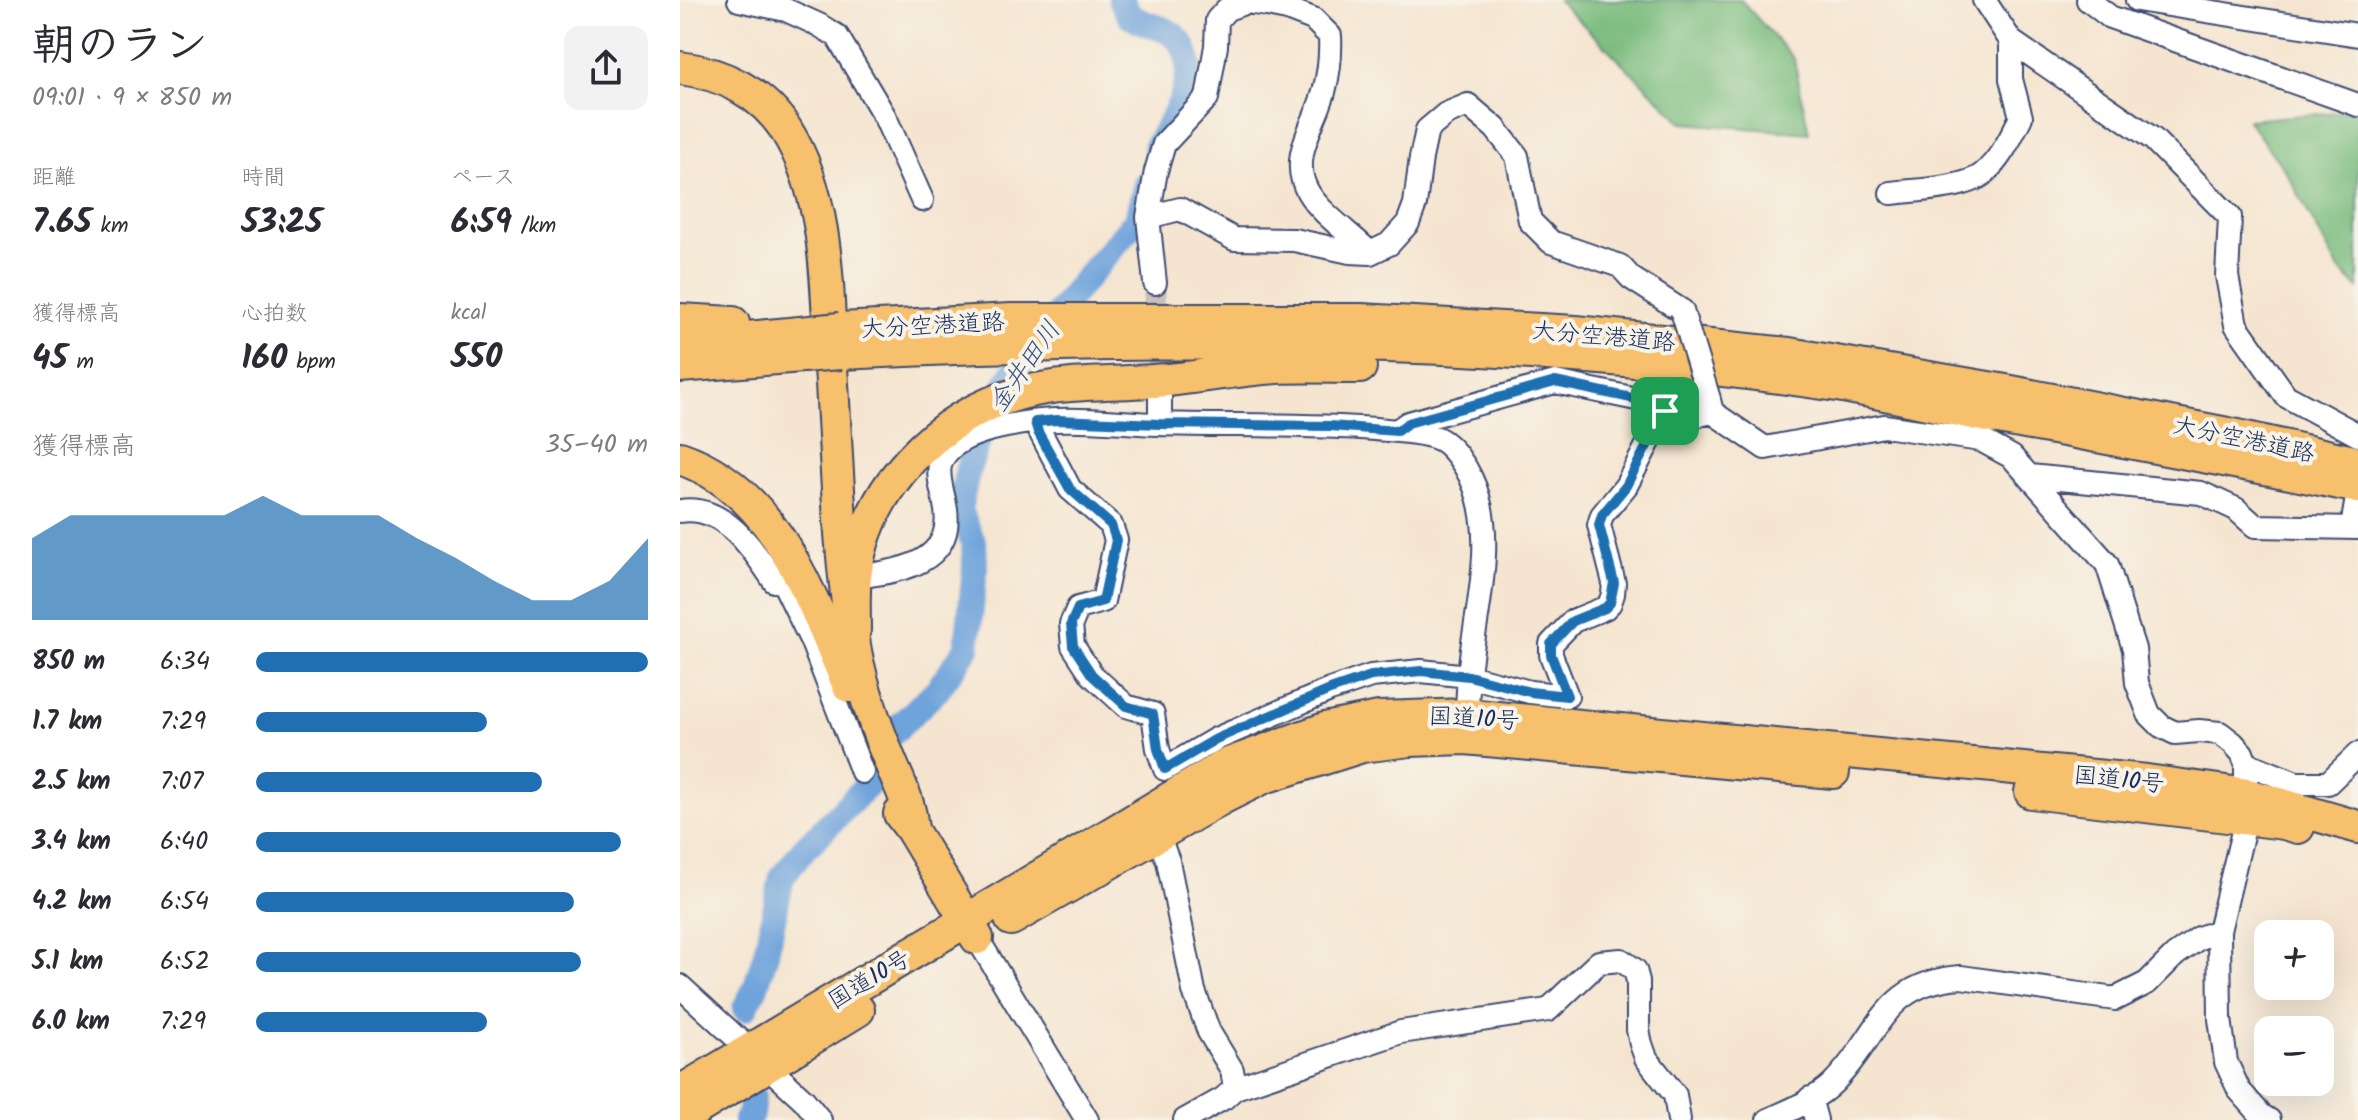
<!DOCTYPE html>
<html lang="ja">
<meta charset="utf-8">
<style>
:root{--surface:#fff;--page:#f2f2f3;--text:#2b2b33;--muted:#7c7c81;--accent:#1f6fb2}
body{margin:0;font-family:Kalam,"Klee One",sans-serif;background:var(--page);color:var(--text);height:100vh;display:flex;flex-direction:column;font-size:30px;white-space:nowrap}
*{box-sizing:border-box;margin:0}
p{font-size:26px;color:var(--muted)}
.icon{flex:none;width:44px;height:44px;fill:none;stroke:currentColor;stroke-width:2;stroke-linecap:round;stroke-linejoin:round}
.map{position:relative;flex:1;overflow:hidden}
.side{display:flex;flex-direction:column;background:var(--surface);width:680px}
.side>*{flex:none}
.tools{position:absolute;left:1574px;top:920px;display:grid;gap:16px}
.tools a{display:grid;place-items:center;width:80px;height:80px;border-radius:16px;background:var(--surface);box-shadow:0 8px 32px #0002;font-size:40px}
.pin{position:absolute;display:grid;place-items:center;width:68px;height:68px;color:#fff;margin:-34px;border-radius:16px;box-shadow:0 4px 12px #0006}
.round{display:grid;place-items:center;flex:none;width:84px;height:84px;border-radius:16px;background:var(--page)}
.head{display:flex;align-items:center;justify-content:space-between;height:136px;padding:0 32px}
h1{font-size:44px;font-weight:700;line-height:60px}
.metrics{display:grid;grid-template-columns:repeat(3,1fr);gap:12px;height:136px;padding:8px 32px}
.metrics div{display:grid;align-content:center}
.metrics b{font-size:34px;font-weight:700}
.metrics small{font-size:22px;font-weight:400}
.metrics p{font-size:22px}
.chart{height:224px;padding:16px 32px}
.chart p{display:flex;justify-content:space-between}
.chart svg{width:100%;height:144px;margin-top:8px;fill:var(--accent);opacity:.7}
ul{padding:0 32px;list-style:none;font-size:26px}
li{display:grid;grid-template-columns:128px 96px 1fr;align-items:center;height:60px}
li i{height:20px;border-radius:10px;background:var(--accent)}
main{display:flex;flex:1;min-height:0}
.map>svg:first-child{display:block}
</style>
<main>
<section class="side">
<div class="head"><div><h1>朝のラン</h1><p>09:01 · 9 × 850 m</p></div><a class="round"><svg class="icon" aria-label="share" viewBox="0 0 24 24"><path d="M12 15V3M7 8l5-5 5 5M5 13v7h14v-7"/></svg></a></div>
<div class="metrics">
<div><p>距離</p><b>7.65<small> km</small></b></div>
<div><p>時間</p><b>53:25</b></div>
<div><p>ペース</p><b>6:59<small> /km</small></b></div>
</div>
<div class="metrics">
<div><p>獲得標高</p><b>45<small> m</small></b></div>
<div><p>心拍数</p><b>160<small> bpm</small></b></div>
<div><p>kcal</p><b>550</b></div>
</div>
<div class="chart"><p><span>獲得標高</span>35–40 m</p>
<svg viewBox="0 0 160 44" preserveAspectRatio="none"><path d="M0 44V19L10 12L20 12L30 12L40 12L50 12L60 6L70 12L80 12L90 12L100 19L110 25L120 32L130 38L140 38L150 32L160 19V44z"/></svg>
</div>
<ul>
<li><b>850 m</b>6:34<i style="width:100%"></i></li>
<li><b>1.7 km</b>7:29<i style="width:59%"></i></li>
<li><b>2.5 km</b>7:07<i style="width:73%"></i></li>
<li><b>3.4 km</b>6:40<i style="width:93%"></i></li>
<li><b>4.2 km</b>6:54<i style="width:81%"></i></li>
<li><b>5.1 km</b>6:52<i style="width:83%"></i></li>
<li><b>6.0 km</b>7:29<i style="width:59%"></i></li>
</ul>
</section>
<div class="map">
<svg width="1678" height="1120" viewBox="0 0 1678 1120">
<rect width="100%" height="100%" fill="#f7f3e8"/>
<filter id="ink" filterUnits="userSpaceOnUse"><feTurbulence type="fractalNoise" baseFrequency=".0125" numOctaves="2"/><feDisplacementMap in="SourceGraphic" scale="16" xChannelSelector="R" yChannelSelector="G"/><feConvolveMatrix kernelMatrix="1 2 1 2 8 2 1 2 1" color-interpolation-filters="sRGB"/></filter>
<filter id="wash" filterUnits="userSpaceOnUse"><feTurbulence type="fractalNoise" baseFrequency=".006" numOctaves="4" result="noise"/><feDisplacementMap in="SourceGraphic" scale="32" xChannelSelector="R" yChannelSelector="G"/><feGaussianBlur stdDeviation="1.8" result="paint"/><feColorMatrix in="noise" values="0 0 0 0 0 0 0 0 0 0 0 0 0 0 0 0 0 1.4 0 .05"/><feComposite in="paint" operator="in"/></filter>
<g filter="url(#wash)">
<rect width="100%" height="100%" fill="#f5e5d0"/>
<path fill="#7abc7e" stroke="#4a766e" stroke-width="2" d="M878,0H1061L1114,59L1129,133L1003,123Z
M1678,110V288L1658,268L1608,175L1568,120Z"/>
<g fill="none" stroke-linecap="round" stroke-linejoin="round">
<path stroke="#6ea3db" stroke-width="26" d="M441,0C444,4 447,13 451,16C462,25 484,26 496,37C527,67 493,119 476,146
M65,1008L75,989L86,953L102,877L124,849L196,777L198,757L208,737L258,689L287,648L295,567L294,544L279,509L288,469L306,420L332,375L397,289L457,219L466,184
M66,1120L71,1114L73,1096"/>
</g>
</g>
<g filter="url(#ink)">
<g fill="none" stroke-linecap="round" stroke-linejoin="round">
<path stroke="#c9c1b9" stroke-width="22" stroke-dasharray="22 11" stroke-linecap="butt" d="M475,283L480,393"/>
<defs>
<path id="minor" d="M59,0L106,10L139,25L157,36L205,117L242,200
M1408,0L1430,17L1678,105
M1457,0L1678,35
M1331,41L1473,139L1550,217L1547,276L1556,325L1606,396L1678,435
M1211,193C1234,190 1285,189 1303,174C1321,159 1331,137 1341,117L1331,79V41L1304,0
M468,217L500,209L554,239L614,240L670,252L690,253L709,244L728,223L735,204L741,158L747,130L766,114L788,105L815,128L837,156L850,221L871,242L940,266L951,278L1002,311
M475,283L468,217L476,171L484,144L527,98L536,46L537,20L547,9L567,2L587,5L607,9L633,19L650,36C651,56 649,73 644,92C635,125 608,158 628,192C640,213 672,235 690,253
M1029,400L1032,412L1085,448L1204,426L1301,440L1332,457L1427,564L1454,649L1457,683L1469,714L1481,726L1495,733L1519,731L1540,733L1553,743L1562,753L1566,763V819L1539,931L1540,1019L1546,1062L1559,1090L1581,1115L1589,1120
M355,422L390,489L431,525L436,540L423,601L398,608L391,624L393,646L412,675L446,706L473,714L478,749L485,769L536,739L650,690L691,676L741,671L789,676L850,692L887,696L871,655V644L893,621L925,608L930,603L933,594L934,583L919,525L922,515L946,486L985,411L1006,418L1032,412
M480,424V394
M717,431L728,423L875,382L966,401L985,411
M1350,476L1521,493L1556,509L1575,526L1678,528
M0,511C44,504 73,549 94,581L112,583
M1672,527L1678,492
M183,576C221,571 273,562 266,510C262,482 247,461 281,441C303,428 349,421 375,420C409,418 444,423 478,424C550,426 623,424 695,429C713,431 745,431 761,440C773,447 785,465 791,478C817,532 798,601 791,657C788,681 787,705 786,729
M104,584L132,642L182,772
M1566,763L1616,783H1648L1678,754
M478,835L488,861L514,991L529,1032L552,1070L555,1088
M297,938L407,1120
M0,986L124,1100L140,1120
M1130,1098L1136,1120
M505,1120L544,1098L555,1088L721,1032L868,1010L919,962L941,960L955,970L958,981V1030L961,1044L966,1058L995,1095L999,1120
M1088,1120C1109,1111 1137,1099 1153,1083C1201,1035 1201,983 1281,977L1435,999L1467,983L1495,955L1519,938L1539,931"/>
<path id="highway" d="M0,68C42,73 83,93 106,130C149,198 147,289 151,367C157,461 159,558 175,651C182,687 194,722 208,756C218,782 230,801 232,830
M0,320L53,323
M160,329L331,320H681L896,332L1109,354L1326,391L1558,436L1678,463
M0,344L120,333
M161,353C489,337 825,336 1150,384C1203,392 1256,406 1308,416C1432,439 1555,461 1678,487
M0,366L122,356
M0,458C98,491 132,601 169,686
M174,630C174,612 173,593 175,576C187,487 256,416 341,393C388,381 439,384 487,380C519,377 551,371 583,368C615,365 648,367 680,367
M1351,792L1604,823L1618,827
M220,814L232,830L297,938
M331,919L542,798L584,777L682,746L730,740L785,738L1153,772
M0,1092L546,765L645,729L699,718L787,715L1467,781L1568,795L1678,827
M0,1119L178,1010"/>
</defs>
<use href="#minor" stroke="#3c4a6f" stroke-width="26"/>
<use href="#highway" stroke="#3c4a6f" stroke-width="36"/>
<use href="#minor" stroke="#fff" stroke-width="22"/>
<use href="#highway" stroke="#f7c06c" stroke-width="32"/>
<defs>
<path id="minor-bridge" d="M1002,311L1029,399"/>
<path id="highway-bridge" d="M120,333L160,329
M122,356L161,353"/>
</defs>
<use href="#minor-bridge" stroke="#3c4a6f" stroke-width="26" stroke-linecap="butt"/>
<use href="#highway-bridge" stroke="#3c4a6f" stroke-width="36" stroke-linecap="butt"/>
<use href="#minor-bridge" stroke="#fff" stroke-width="22"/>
<use href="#highway-bridge" stroke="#f7c06c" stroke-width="32"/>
</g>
</g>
<g fill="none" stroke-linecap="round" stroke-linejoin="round" filter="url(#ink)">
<defs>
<path id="route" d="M875,382L966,401L985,411L946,486L922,515L919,525L934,583L930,603L925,608L893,621L871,644V655L887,696L850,692L789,676L741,671L691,676L650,690L536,739L485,769L478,749L473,714L446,706L412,675L393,646L391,624L398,608L423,601L436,540L431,525L390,489L358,432L355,422L377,420L480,424L650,426L717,431L728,423Z"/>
</defs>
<use href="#route" stroke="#fff" stroke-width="16"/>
<use href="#route" stroke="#1f6fb2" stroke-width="10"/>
</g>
<g text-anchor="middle" stroke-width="8" stroke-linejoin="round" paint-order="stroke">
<g font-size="24" fill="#1b2f5e" stroke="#f7f3e8">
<text transform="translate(253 325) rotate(-3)" y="8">大分空港道路</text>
<text transform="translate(924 336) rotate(5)" y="8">大分空港道路</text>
<text transform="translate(1564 439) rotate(12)" y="8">大分空港道路</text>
<text transform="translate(794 718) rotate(3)" y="8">国道10号</text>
<text transform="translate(1439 779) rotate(6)" y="8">国道10号</text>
<text transform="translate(189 979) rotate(-31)" y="8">国道10号</text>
</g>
<g font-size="26" font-style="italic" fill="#345284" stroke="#f7f3e8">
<text transform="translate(344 366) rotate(-55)" y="9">金井田川</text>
</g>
</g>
</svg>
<div class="tools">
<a>+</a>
<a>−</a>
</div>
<div class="pin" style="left:985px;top:411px;background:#1e9e55"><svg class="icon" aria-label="arrive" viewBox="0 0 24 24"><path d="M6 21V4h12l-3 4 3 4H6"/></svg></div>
</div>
</main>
